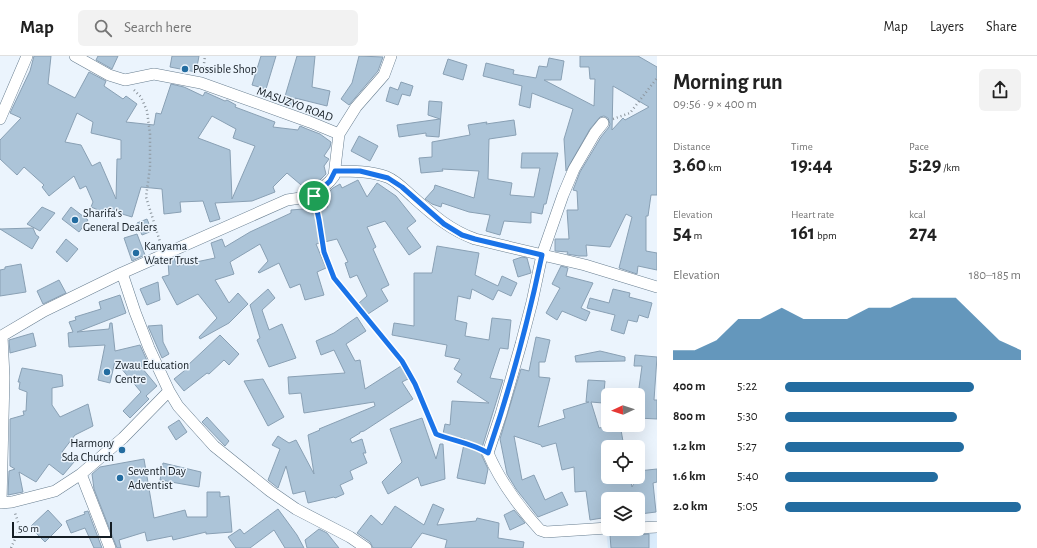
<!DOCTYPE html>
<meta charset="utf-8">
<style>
:root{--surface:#fff;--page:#f2f2f2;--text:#222;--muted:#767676;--line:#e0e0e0;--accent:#236ca0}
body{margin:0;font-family:"Alegreya Sans",sans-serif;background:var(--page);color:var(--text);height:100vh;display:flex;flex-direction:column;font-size:15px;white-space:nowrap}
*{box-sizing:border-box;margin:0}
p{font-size:13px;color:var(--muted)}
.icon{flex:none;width:22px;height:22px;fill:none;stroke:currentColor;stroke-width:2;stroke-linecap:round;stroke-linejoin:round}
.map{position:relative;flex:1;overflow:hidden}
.sheet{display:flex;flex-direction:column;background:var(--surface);width:380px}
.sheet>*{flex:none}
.needle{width:26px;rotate:267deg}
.controls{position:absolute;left:601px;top:332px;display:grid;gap:8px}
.controls a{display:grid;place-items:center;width:44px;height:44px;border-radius:6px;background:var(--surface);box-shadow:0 4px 16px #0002;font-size:20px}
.scale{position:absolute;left:12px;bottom:10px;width:100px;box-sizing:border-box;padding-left:4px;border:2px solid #141d24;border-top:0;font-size:11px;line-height:14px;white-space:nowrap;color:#141d24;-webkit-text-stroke:3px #ebf4fd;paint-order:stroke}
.pin{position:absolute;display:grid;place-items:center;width:34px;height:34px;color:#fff;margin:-17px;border:2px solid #fff;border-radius:50%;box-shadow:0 1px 4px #0007}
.round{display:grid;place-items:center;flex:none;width:42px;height:42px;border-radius:6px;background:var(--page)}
.headline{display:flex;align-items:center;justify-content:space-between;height:68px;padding:0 16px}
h1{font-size:22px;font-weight:700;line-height:30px}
.stats{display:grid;grid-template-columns:repeat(3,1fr);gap:6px;height:68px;padding:4px 16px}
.stats div{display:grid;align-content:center}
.stats b{font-size:20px;font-weight:700}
.stats small{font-size:11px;font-weight:400}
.stats p{font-size:11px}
.chart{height:112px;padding:8px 16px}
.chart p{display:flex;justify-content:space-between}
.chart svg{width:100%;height:72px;margin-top:4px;fill:var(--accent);opacity:.7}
ul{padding:0 16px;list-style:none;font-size:13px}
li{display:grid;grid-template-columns:64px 48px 1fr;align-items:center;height:30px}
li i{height:10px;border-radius:5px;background:var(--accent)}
header{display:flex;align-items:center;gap:24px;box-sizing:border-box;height:56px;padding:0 20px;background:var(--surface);border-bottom:1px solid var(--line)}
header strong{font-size:19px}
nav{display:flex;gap:22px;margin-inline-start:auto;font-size:14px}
.search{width:280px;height:36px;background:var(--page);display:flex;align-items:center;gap:10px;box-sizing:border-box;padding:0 14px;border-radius:6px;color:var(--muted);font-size:15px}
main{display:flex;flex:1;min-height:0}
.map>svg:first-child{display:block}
</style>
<header>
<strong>Map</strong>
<div class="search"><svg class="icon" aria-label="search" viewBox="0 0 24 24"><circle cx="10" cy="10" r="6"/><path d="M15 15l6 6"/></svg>Search here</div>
<nav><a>Map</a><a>Layers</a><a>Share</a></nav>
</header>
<main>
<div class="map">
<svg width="657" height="492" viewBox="0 0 657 492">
<rect width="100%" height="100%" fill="#ebf4fd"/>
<path fill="#daecfc" d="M657,473V492H608L606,474Z"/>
<path fill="#acc4d8" stroke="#89a0b4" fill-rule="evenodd" d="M34,0H51L48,28L75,42L89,16L106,25L104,30L123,43L126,40L137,48L126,66L154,69L156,57L161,58L171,28L184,31L203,40L205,36L225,45L227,44L236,49L235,51L275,66L273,71L298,74L300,70L307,73L320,78L331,86L330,91L324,100L329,103L324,110L326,118L311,133L307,134L287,117L273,131L275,136L252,145L215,147L220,163L210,166L203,145L180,146L181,156L164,158L162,133L141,131L132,161L109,154L108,158L91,151L93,146L86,130L80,133L74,120L49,140L42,131L44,129L24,111L17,119L0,103V84L21,62L10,57L30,15ZM77,57L93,66L91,77L121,84V103H117L116,143L100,106L92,110L81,89L65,86ZM212,60L236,73L233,82L255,90L232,143L230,94L198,82Z
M98,0H118L112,13L96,4Z
M172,0H199L196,16L170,11Z
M261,0H276L266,33L252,29Z
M297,0H315L312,31L330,35L327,50L295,42L293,51L283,47Z
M359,0L383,1L378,15L349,49L341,43L352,27Z
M580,0H638L657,11V139H651L648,160H646V195L657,197V214L638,210L637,218L619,212L632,161L626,158L610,191L586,189L587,200H579L567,198L568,196L555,195V183H569L567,154H578L577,135L573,134L580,116L601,81L609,71L610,68L608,62L604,60L600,61L590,73L566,115L564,83L573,53L532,37L530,52L519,49L522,30L483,20L486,7L514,14L513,18L536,22L539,10L547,11L549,2L564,5L561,24H544L594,50L595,23H590L589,11H580ZM613,30L649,51L625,64L623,62L612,74Z
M448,3L467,9L463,24L443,18Z
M401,26L413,30L410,40L402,38L398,49L386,45L390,31L398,34Z
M429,45L442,46L439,81L426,80V77L399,81L397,69L440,63L428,59Z
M514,64L516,79L489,83L488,123L512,127L510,139L534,141L540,112H521L522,97H558L546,148H544L542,158L531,156V167L504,165L500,179L486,175L490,159L469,156L442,147L441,151L432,148L425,143L434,133L435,129L474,142L479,115L442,113L443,115L421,117L419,102L432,101V86L470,79L468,69L487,66L486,68Z
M359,80L378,90L370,105L351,95Z
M358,124L367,141L377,127L396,140L416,165L407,172L421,191L409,199L385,165L367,171L376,191L373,193L389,229L381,233L388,245L368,258L359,247L367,240L357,219L350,222L345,207L348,206L337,183L316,188L326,212L317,216L324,239L305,244L300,228L290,232L279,207L259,217L258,216L268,205L260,188L230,206L234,218L215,224L229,247L238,237L248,248L229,267L200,283L199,281L217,262L198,238L177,249L162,221L169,219L168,205L174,202L177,210L215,202L211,187L222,183L225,191L250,176L291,157V154L328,151L320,144L333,132L340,128L342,132Z
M42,151L55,157L40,175L27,168Z
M71,151L88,164L79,176L62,163Z
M147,163L152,175L142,179L137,167Z
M33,172L36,179L39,181L32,193L0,173Z
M137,178L145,199L132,205L124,182Z
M66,183L78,193L67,206L56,196Z
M437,190L479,197L475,219L498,230L502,220L517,227L511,240L498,234L493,244L472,233L470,243L458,240L455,264L467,267L465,280L489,284L492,262L511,264L508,293L500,292L490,322L503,324L481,395L482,400L488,413L485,428L457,422L465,383L443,378L445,368L450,369L452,345L489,347L457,326L462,318L454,313L460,303L445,300L447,289L392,279L394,267L414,270V217H432Z
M522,201L527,202L531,217L518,221L513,204Z
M21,208L26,236L0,240V214L5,213V211Z
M561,210L568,212L566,220L593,227L581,252L590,256L586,265L562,255L557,264L546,257L560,232L552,228Z
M59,224L66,237L43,248L37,235Z
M158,226L160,244L147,249L140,233Z
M268,233L275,242L262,254L269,274L282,268L296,302L269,311L257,284L260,282L250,249Z
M613,233L630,237L629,241L652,247L648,262L639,259L637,266L628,264L624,278L611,274L615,259L587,252L590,242L609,247Z
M120,239L126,257L77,276L109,273L110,267H112L115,295L140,289L149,309L142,312L157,330L146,340L149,343L130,362L123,355L141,336L115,305L110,327L98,324L105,289L69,291L68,277L73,276L69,266L76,264L75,261L101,253L99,246Z
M357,261L366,275L346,288L355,305L360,304L365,333L401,310L408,323L402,326L413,343L364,375L360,376V377L350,383L352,387L362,383L366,397H363L367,407L350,415L353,423L340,429L344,438L335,442L334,441L308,447L305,435L293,438L286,410L278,432L268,424L280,393L272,389L278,380L289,387L296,384L314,418L308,379L320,374L319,373L375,350L374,346L304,357L301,337L289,338L288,321L345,317L334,294L321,299L316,285L334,277Z
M162,269L163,286L169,298L162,302L148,270Z
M33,277L36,290L10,297L9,284Z
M220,279L239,298L229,309L224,304L209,318L207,317L184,335L174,323L189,311L187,310Z
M536,281L550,284L545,306H539V321L550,322L538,371L565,362L563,354L589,346H586L588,324L605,325L603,347L591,346L599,372L615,369L616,375L621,374L624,391H608V397L604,398L608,414V421H630L632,431L637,421H638V415L657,413V426L653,427L656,456L640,458V443H608V461L590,464L586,435L575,436L574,411L562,414L556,387L542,391L541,389L514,380L522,424L534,419L545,444L562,436L568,449L538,461L516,433L507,418L500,383L521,313L529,315Z
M600,295L625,301V305L576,306L575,300Z
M635,299L657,301L654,344H657V363L638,362V339L642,310H634Z
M22,312L62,319L63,330L52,332V349L60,361L88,348L93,370L75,379L62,396L74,406L63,419L49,408L36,426L19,416L23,436L8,439L9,415L15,413L10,410V363L24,359L23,355H26L27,336L19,333L20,326H18Z
M263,323L284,361L268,370L244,325Z
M207,361L229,385L225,390L202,366Z
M422,362L436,403L440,388H443L445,423L421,430L418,421L388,438L382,426L402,406L390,373Z
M179,364L187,376L176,384L168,371Z
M144,403L154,462L185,454L187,461H207V436H220V441L229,440L232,476L206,478V476L173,484L172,480L147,485L145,476L119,484L121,492H117L94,433L92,418L100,411Z
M163,407L201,416L199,431L160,424Z
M433,448L444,453L437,469L476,465L477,462L499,467L498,482L524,486L523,492H445L447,484L422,477L411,492H373L370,486L357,477L371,459L382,469L395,450L424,469Z
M278,453L297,479L304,492H285L274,474L250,492H236L228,481L240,473L244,478Z
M48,454L62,469L45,486L30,471Z
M514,454L525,467L510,474L504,459Z
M88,455L102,492H94L85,472L71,477L66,465L85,458L84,456Z
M319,473L327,477L339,492H307L305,484Z
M634,477L638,479L649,478V492H611L610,479Z"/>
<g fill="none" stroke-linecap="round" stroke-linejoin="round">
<defs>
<path id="street" d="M75,0L109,19L125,24L154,18L201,27L310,66L339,78
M0,63L27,0
M603,67L595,77L574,113L563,139L542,199L532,246L521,288L501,358L488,397C499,423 520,452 540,474L546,476L608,472
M335,115C353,115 370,115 387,121C397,125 406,135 414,142C433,159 450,174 475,183L585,209L657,231
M122,217L135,256L149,292L169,335L178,350L214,390L270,435L296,453L350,481L366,492
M2,280L4,321L1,447L12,446L55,435L81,418L123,382L169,335
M0,281L44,255L122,217L287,144L314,140L330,125L334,120L339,78L356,51L384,19L391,0
M81,418L110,492
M638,472L657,471"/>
</defs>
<use href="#street" stroke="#687e90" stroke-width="12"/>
<path stroke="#8c959d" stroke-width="2.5" stroke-dasharray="1 3" stroke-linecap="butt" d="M203,15L205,0
M134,34L141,41L147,55L150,78V111L146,141L161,189
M613,63L630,57L657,22
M316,150L324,196L334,222L402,305L415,328L436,378L448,384L478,392
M11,492L20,472L15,457"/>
<use href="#street" stroke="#fff" stroke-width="11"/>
</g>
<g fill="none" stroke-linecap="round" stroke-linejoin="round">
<defs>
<path id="route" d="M335,115H360L388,122L402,131L444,168L462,179L475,183L542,199C528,266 510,333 488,397C472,387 453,385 436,378L415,328L402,305L334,222L324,196L319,164L314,140L330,125Z"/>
</defs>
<use href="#route" stroke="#fff" stroke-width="8"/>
<use href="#route" stroke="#1a73e8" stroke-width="5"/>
</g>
<g fill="#236ca0" stroke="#ebf4fd" stroke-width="1.5">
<circle cx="185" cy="13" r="4"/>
<circle cx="75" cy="164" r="4"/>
<circle cx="136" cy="197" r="4"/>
<circle cx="107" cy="316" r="4"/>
<circle cx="122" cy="394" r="4"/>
<circle cx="120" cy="422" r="4"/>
</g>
<g text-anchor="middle" stroke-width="3" stroke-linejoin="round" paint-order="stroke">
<g font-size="12" fill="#141d24" stroke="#ebf4fd" text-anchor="start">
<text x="193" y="17">Possible Shop</text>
<text x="83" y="161">Sharifa's<tspan x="83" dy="14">General Dealers</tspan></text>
<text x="144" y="194">Kanyama<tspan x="144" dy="14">Water Trust</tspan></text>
<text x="115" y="313">Zwau Education<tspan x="115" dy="14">Centre</tspan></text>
<text x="114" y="391" text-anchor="end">Harmony<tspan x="114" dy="14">Sda Church</tspan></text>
<text x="128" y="419">Seventh Day<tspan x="128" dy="14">Adventist</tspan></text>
</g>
<g font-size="12" fill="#141d24" stroke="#ebf4fd">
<text transform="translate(295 48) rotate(20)" y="4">MASUZYO ROAD</text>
</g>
</g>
</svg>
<div class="controls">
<a><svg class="needle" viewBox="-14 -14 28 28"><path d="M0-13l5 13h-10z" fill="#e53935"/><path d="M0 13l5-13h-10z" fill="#767676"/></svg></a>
<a><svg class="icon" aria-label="locate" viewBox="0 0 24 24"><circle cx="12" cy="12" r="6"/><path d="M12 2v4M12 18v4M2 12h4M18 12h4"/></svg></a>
<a><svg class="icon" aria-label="layers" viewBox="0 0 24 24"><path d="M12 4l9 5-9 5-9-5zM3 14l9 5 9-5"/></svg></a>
</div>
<div class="scale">50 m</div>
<div class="pin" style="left:314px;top:140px;background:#1e9e55"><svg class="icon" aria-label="arrive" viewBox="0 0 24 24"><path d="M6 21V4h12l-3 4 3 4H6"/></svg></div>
</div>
<section class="sheet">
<div class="headline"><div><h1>Morning run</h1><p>09:56 · 9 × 400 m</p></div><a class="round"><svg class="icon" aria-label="share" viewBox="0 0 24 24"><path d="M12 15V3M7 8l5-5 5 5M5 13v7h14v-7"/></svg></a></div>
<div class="stats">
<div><p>Distance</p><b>3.60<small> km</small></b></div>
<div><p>Time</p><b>19:44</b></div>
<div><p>Pace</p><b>5:29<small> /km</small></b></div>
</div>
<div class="stats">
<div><p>Elevation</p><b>54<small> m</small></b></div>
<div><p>Heart rate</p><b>161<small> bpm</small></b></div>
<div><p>kcal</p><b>274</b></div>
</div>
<div class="chart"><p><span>Elevation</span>180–185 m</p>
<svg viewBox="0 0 160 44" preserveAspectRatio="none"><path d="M0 44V38L10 38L20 32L30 19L40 19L50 12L60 19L70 19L80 19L90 12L100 12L110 6L120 6L130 6L140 19L150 32L160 38V44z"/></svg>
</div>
<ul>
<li><b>400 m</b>5:22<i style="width:80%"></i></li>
<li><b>800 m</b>5:30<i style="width:73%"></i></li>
<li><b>1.2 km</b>5:27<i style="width:76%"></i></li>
<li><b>1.6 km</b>5:40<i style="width:65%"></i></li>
<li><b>2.0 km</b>5:05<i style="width:100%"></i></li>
</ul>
</section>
</main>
